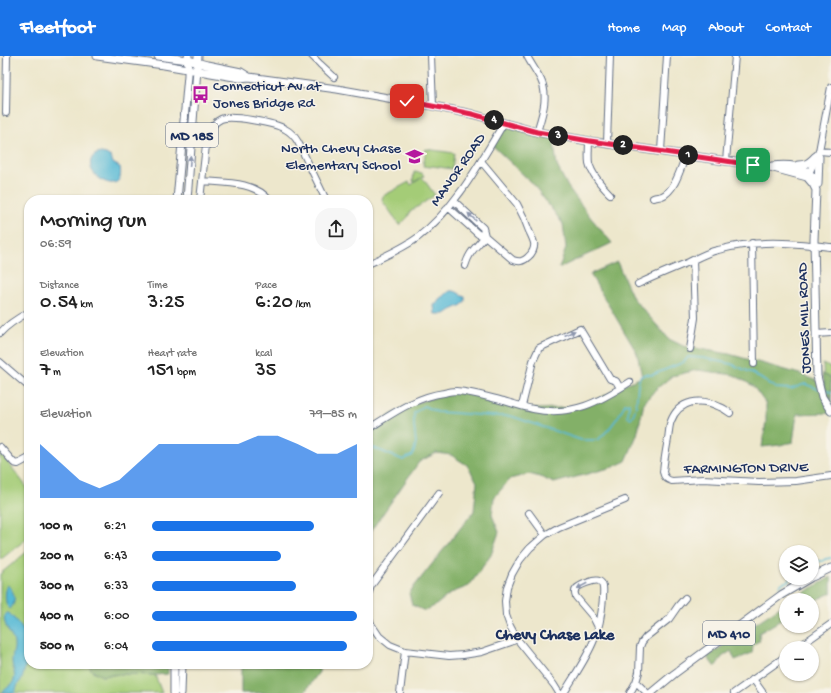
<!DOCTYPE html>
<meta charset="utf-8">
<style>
:root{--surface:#fff;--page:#f6f6f6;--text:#222;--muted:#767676;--accent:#1a73e8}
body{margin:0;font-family:"Gochi Hand",sans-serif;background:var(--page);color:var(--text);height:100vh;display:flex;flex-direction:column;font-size:15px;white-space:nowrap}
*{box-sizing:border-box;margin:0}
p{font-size:13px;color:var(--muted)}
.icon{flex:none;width:22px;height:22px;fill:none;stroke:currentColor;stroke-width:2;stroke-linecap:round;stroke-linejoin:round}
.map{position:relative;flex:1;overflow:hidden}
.side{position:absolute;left:24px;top:139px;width:349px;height:474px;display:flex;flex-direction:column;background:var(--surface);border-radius:16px;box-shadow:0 1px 3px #0004}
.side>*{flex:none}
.fabs{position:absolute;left:779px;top:489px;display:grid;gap:8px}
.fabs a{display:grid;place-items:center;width:40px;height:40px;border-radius:50%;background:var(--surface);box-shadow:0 1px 3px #0004;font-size:20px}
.pin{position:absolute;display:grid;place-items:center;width:34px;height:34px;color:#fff;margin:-17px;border-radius:8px;box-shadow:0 2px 6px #0006}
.km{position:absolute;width:20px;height:20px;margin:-10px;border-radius:50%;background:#222;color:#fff;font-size:11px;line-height:20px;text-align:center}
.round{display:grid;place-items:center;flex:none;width:42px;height:42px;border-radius:16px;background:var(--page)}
.headline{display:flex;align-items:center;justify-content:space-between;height:68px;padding:0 16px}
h1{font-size:22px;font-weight:600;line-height:30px}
.figures{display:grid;grid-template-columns:repeat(3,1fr);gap:6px;height:68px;padding:4px 16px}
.figures div{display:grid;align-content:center}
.figures b{font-size:20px;font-weight:600}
.figures small{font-size:11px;font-weight:400}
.figures p{font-size:11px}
.chart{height:112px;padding:8px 16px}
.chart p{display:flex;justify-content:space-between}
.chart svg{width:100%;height:72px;margin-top:4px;fill:var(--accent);opacity:.7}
ul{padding:0 16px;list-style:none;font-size:13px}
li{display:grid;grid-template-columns:64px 48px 1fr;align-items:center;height:30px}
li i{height:10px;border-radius:5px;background:var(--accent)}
header{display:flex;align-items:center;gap:24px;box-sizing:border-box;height:56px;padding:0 20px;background:var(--accent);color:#fff}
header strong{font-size:19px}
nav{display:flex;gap:22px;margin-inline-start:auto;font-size:14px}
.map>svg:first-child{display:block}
</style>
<header>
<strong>Fleetfoot</strong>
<nav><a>Home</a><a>Map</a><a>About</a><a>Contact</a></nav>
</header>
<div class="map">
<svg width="831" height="637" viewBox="0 0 831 637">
<rect width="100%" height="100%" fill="#f7f3e8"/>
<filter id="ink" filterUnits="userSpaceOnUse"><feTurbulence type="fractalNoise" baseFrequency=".025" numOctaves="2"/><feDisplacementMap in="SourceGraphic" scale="8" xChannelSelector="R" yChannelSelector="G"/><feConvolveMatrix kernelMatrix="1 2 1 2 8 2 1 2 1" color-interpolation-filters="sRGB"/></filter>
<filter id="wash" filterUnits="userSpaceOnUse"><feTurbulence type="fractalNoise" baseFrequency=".012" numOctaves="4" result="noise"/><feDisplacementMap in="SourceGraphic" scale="16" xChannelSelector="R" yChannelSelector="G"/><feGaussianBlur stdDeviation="0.9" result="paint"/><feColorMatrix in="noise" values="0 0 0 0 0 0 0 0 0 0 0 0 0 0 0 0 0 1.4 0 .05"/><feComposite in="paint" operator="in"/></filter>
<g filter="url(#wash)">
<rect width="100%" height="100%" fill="#ede7cc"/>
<path fill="#a4cc77" stroke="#607e6a" d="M426,93L454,97L452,113L432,110L431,111L423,110Z
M414,116L422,117L424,120L422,121L435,139L410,156L408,161L400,169L383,146L382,144L383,140L409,126L411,129L421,122L414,126L413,125Z
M823,308L831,312V348L824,335Z
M0,397L13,413L29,434V481L0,504Z
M29,494V608H89L91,614L102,620L121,618L155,619L162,637H0V518Z"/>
<path fill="#83b068" stroke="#4f7063" d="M504,67L553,79L557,110L568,131L591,162L612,187L559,212L566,192L563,168L533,128L491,88Z
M617,206L633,242L669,283L683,290L729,298L800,318L818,325L831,357L797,358L793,386L780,389L762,391L766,366V348L753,330L734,319L697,314L672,320L655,334L644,347L637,379L626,405L613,411L554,427L540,421L529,418L510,423L494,442L492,459L499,476L491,499L469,530L451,537L436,549L425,555L412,549L409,537L474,455L477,426L467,409L451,399L436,397L419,406L368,479V373L405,350L456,335L533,353L583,351L630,326L642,321L637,297L590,218Z
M822,318L831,322V344L828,341Z
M831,521V537L812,546V544H791Z
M786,547V561L759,577L760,584L753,589L752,597L735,604L731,595L722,601L715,611L707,601L750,571Z
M89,608H168V618L155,619L121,618L102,620L91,614Z
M261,608H319V616L304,637H241V609Z"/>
<path fill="#57b9d5" stroke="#39749a" d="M101,97L106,98L111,101L113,107L120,111C126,142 85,122 91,104C93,99 96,98 101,97Z
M450,235C457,234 458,238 465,240V245L462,249L451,254L445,258H435L434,249L436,248L439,243Z
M7,529C14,533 18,548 9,553C4,546 5,537 7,529Z
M6,557H9L18,567L23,574L29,576V597L22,623L18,628L15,637H2C5,633 13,628 14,624C16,618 12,611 12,605C12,599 15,593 14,587C12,578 0,566 6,557Z"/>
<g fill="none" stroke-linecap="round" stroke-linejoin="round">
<path stroke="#57b9d5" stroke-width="1.5" d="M822,334L831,336
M368,393L374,392L403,404L413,399L416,387L414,370V357L424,350L437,356L454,357L491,360H511L581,384H598L609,373L618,361L625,348L629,347L628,361L631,362C640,351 635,333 640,321L645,318L652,319L684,306L688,301L703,302L731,308L750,316L776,332L791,333L805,328L818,333
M812,508L818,505H823L825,503L831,502
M780,530L782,527L788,525L791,522"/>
</g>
</g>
<g filter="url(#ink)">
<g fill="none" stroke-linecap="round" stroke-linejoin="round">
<defs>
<path id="minor" d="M312,0L320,8L334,21
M431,0L433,50
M527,0C531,8 537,16 541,24C549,41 542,59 537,76
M6,57L7,0
M589,85C589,92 588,100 589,107C592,119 602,130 610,138
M607,87L610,0
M661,95L667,0
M819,95L831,96
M726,105L735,0
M808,120L819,95L831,31
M202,125C224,127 254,125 269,144
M653,142C656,141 660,141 662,140C675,135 681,111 686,99
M200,144L207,80C210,73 214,66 221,63C231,59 275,67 285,73C291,76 295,81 298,86L326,144
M454,145L483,172L485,180
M448,151L478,178L485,180L513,204C519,206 523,206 528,201C532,198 535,192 534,187C533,183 531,179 529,175C526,166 522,157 517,148L481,105
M752,187L754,308
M368,208C385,200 402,193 417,182C456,152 479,108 504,67
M465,210C470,194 476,192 485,180
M638,228C655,220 672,213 689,206C699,201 708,196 718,194C757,183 792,187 831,191
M0,277C8,268 18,262 29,256
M816,278L831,277
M690,293L695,262L693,204
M0,306L29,331
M522,350L533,305L539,292L580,273L610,323L616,325L620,332
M730,357C727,355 724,352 720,351C701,341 679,344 671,365C669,370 669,377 668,383C666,394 664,405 663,416C664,421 667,424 672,425L703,423L759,426L796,425L831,420
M368,373C392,358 415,341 444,337C448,336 452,335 456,335C473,336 488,341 504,345C514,348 523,351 533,353C572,361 599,346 630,326
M0,391L14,407L18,408L29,402
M529,457L545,479
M368,539L371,530L439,437
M368,559L371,568L379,580L390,589L405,595L449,600L463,599L482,596L511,586L517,583
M797,592L831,568
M753,623L763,637
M400,637L405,595
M559,637L554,629L517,583L510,570L506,559L505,545L507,531L512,518L520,504L530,492L545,479L559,471L625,444
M564,637C574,620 587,602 594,584C600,571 602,555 603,542C603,536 605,528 599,525C595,523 579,529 576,533C574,535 575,539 576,541L593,561L598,571
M630,637L636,626
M647,637L636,626L639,616L640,591L642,586L646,581L669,563L678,550L685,542
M734,637L786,600"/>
<path id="major" d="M97,0L164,9L240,22L249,21L337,33L433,50L472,58L504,67L537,76L589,85L726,105L766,110L807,121L813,128L816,134L814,184L817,320L822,341L831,355
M158,0L188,4L207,9L241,16L249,21
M798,109C808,109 809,106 816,100
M772,110C788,108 809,109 816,127
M818,128L819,101
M177,144L188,19V0
M187,144L198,0
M812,521L831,512
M174,608V637
M181,637L182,608
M651,637L674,618L781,539L810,522"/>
</defs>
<use href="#minor" stroke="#646f84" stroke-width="8"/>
<use href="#major" stroke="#646f84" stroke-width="9"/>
<use href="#minor" stroke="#fff" stroke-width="6"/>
<use href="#major" stroke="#fff" stroke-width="7"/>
</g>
<defs><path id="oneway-solid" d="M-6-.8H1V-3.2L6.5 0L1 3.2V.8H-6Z"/></defs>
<g fill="#8d97ae">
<use href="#oneway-solid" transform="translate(190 105) rotate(-86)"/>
<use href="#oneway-solid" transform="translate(472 161) rotate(-137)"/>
<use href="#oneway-solid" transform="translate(570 277) rotate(-25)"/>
<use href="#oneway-solid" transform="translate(582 530) rotate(152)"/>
</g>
</g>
<g fill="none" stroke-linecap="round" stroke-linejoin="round" filter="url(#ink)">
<defs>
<path id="route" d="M407,45L472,58L504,67L537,76L590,85L753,109"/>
</defs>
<use href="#route" stroke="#fff" stroke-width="8"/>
<use href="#route" stroke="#e11d48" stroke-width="5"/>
</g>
<defs>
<symbol id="bus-bare" viewBox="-9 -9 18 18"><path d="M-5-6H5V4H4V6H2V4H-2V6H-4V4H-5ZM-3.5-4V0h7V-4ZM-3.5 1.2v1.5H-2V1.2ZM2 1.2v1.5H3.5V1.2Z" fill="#b5179e" stroke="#f7f3e8" stroke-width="2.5" paint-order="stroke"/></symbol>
<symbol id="school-bare" viewBox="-9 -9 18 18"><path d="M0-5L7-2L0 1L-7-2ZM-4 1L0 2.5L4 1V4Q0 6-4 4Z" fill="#b5179e" stroke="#f7f3e8" stroke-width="2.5" paint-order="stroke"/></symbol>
</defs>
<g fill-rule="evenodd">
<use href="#bus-bare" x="188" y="26" width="25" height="25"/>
<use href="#school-bare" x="402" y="88" width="25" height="25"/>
</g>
<g text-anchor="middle" stroke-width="3" stroke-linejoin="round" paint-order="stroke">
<g fill="#f7f3e8" stroke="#5d6a87" stroke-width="1">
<rect x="166" y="67" width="52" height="24" rx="3"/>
<rect x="703" y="565" width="52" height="24" rx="3"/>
</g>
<g font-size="14" font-weight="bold" fill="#1b2f5e">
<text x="192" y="84">MD 185</text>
<text x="729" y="582">MD 410</text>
</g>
<g font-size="15" fill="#1b2f5e" stroke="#f7f3e8" text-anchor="start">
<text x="213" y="34">Connecticut Av at<tspan x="213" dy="17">Jones Bridge Rd</tspan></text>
<text x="401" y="96" text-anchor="end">North Chevy Chase<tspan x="401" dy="17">Elementary School</tspan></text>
</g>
<g font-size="15" fill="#1b2f5e" stroke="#f7f3e8">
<text transform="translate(457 113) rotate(-55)" y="5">MANOR ROAD</text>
<text transform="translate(803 262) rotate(-92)" y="5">JONES MILL ROAD</text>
<text transform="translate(746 411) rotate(-1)" y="5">FARMINGTON DRIVE</text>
</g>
<g font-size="16" font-weight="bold" fill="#1b2f5e" stroke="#f7f3e8">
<text x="555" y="583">Chevy Chase Lake</text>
</g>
</g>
</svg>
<div class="fabs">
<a><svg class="icon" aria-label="layers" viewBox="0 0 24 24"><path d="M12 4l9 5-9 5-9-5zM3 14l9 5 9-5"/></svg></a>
<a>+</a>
<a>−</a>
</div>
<div class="pin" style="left:753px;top:109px;background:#1e9e55"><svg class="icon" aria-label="arrive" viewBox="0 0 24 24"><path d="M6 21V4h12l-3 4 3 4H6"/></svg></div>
<div class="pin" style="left:407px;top:45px;background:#d93025"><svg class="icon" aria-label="check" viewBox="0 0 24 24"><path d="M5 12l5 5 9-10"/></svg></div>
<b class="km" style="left:688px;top:99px">1</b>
<b class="km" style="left:623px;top:89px">2</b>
<b class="km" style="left:558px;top:80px">3</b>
<b class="km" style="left:494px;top:64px">4</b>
<section class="side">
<div class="headline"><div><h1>Morning run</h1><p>06:59</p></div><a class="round"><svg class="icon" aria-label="share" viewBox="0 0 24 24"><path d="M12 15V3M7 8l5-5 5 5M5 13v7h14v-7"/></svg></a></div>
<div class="figures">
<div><p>Distance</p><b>0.54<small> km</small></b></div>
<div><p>Time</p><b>3:25</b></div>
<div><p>Pace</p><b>6:20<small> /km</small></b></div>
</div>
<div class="figures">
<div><p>Elevation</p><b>7<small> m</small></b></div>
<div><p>Heart rate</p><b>151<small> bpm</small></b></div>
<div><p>kcal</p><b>35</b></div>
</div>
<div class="chart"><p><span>Elevation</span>79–85 m</p>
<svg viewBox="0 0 160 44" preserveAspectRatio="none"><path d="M0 44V11L10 22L20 33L30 38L40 33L50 22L60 11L70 11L80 11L90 11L100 11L110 6L120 6L130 11L140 17L150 17L160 11V44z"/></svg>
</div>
<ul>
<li><b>100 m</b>6:21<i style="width:79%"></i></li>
<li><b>200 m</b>6:43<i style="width:63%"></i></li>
<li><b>300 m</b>6:33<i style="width:70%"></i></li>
<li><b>400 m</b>6:00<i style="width:100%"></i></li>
<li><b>500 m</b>6:04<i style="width:95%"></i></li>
</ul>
</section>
</div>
